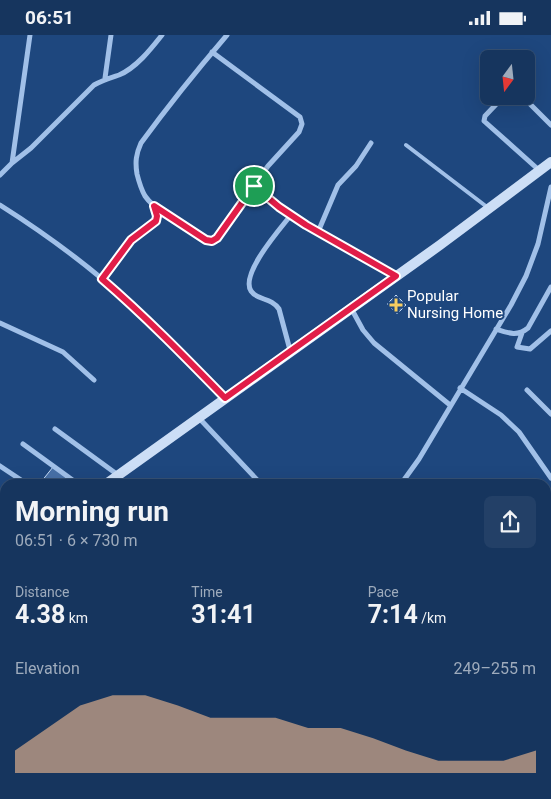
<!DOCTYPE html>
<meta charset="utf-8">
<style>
:root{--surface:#16355e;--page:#234067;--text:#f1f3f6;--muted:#9eabbc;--line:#355073;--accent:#d6ab8b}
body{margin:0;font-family:Roboto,sans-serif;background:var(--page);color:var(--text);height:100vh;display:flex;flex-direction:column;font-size:19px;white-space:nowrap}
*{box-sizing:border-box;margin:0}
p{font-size:16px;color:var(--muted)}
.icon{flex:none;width:28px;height:28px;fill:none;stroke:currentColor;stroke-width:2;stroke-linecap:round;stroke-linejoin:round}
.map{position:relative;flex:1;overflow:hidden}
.side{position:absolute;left:0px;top:444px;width:551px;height:321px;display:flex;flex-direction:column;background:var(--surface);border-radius:15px 15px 0 0;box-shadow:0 5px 20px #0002,0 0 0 1px var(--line)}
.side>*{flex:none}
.needle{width:32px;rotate:195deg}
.buttons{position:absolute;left:480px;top:15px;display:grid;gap:10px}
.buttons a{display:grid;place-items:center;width:55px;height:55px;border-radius:8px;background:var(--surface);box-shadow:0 5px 20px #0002,0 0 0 1px var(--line);font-size:25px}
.pin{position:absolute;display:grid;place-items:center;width:42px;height:42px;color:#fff;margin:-21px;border:2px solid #fff;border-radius:50%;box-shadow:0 1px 5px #0007}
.round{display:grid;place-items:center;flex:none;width:52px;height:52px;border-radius:8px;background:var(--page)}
.head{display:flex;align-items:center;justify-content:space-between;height:85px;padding:0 15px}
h1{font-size:28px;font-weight:700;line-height:38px}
.metrics{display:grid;grid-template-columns:repeat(3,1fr);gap:8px;height:85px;padding:5px 15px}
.metrics div{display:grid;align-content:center}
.metrics b{font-size:25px;font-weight:700}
.metrics small{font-size:14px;font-weight:400}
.metrics p{font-size:14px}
.chart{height:140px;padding:10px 15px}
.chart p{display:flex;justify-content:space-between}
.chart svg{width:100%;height:90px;margin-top:5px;fill:var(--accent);opacity:.7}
.status{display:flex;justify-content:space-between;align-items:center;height:35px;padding:0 25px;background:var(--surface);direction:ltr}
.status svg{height:14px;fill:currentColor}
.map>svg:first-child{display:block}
</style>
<div class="status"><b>06:51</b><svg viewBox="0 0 49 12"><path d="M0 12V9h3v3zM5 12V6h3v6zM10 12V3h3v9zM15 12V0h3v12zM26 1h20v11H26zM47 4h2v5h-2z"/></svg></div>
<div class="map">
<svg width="551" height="764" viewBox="0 0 551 764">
<rect width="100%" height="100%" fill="#1e477e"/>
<path fill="#4770a7" stroke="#c5dbf6" d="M396,260L406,270L397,279L387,269Z
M53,432L74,449H43L41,447Z"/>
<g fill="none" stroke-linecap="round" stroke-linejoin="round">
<path stroke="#a1c0e8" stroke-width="4" d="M406,110L487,172
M302,760L303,764"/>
<path stroke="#a1c0e8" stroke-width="5" d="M212,17L300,82L302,89L299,97L268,131L217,203L212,206L206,205C190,195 155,176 145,161C141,154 139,147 137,139C135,127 136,119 141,108C168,71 197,35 227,0
M105,43L111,0
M504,61L485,81L484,86L540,136
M522,61L551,90
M12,128L31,113L94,50C103,45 110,43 119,40C136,33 151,14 162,0
M0,140L12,128L30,0
M253,151L279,172L306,190L397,241
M0,170C46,199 93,234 133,271C165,300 195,332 225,363
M318,197L338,150L356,131L371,108
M102,244C112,231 121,215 133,203C138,198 152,192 155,187C158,182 156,177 154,172
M351,273L363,295L374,308L450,370
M0,288L63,317L94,345
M496,294C508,298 517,302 528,293L551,252
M522,298L517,312L530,314L551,296
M290,315L279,274C271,262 258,266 251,256C240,239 280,194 291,180
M460,353L501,380L519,397L551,443
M527,355L551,379
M198,382L261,449
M55,394L118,440
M23,409L78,449
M0,431L27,449
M401,449L419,424L511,270L526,241L538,209L551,152
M546,498L551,492
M546,652L551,654
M0,659L5,656
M410,760L415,764
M102,764L106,760
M242,764L244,760"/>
<path stroke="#ccdef6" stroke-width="10" d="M106,449L440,210L551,127
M0,524L5,520"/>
<path stroke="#f2f6fe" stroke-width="12" d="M546,729L551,724
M546,741L551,736
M512,764L516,760
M525,764L528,760"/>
</g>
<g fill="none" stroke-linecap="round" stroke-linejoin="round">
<defs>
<path id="route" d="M254,151L279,172L306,190L396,241L225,363C185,322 145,281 102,244L131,205L156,186L157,181L154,171L206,205L212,206L217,203Z"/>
</defs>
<use href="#route" stroke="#fff" stroke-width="10"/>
<use href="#route" stroke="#e11d48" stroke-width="6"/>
</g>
<path fill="#f6cd61" stroke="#1e477e" stroke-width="2" d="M393.5 262.5h5v5h5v5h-5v5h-5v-5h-5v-5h5z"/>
<g text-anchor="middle" stroke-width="4" stroke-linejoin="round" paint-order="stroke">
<g font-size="15" fill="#fff" stroke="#1e477e" text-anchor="start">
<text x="407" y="266">Popular<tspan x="407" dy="17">Nursing Home</tspan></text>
</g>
</g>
</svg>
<div class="buttons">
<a><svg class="needle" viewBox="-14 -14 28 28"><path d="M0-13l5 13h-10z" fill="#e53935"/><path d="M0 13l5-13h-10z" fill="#9eabbc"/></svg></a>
</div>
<div class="pin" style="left:254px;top:151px;background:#1e9e55"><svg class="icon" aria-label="arrive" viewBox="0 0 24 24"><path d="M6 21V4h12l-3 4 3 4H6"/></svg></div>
<section class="side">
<div class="head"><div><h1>Morning run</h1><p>06:51 · 6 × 730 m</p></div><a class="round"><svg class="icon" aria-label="share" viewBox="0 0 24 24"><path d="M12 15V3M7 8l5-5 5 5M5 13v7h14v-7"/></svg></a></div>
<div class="metrics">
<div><p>Distance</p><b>4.38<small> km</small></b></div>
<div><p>Time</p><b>31:41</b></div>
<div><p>Pace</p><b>7:14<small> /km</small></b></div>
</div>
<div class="chart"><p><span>Elevation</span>249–255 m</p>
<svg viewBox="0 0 160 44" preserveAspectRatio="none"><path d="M0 44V33L10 22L20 11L30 6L40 6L50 11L60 17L70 17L80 17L90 22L100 22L110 27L120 33L130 38L140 38L150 38L160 33V44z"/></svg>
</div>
</section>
</div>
